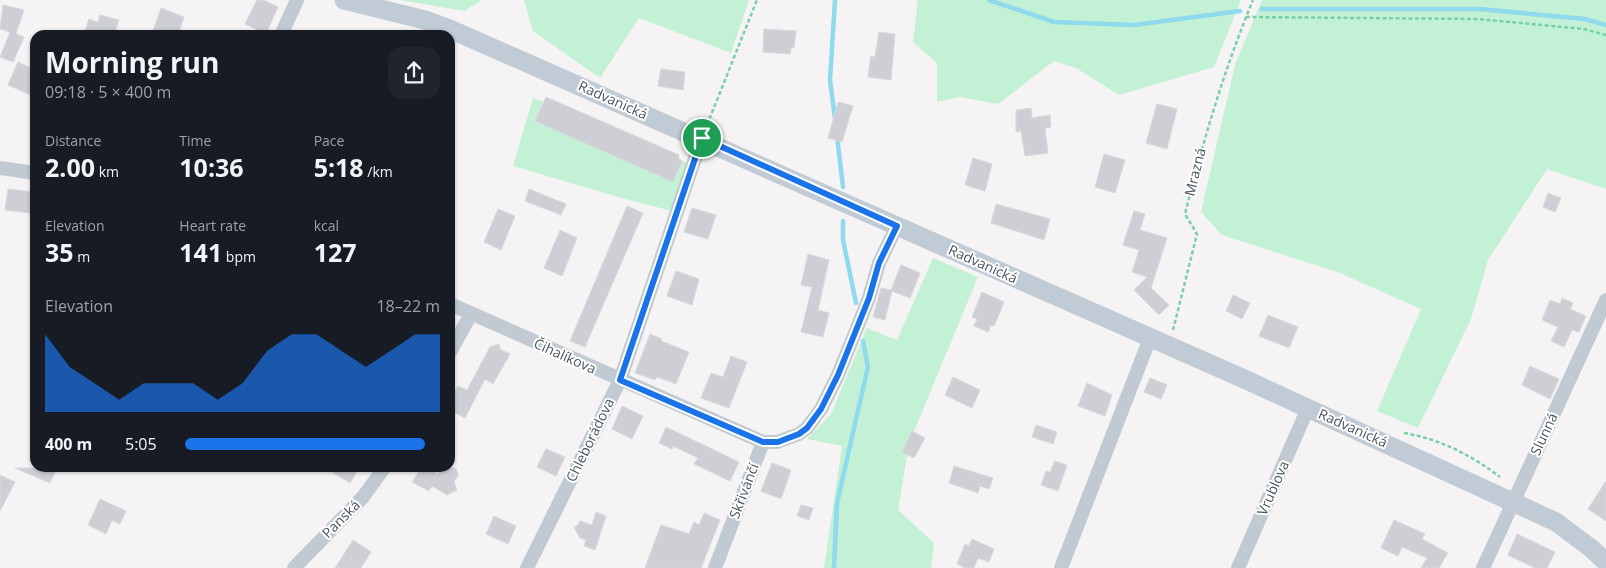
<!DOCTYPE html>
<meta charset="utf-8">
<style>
:root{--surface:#171b24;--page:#20242c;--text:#f1f3f6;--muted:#9ea1a6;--accent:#1a73e8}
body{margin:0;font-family:"Open Sans",sans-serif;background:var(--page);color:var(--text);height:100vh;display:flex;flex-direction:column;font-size:19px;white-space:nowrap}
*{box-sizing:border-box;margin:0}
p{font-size:16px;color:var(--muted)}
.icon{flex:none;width:28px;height:28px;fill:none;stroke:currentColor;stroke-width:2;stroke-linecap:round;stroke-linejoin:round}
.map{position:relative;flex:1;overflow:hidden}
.drawer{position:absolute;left:30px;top:30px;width:425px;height:442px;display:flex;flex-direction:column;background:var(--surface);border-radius:15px;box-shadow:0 1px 4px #0004}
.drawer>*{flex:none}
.pin{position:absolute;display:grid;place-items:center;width:42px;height:42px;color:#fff;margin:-21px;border:2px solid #fff;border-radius:50%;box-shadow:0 1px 5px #0007}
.round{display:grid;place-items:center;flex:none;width:52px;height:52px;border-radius:15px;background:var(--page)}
.head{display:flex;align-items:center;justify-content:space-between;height:85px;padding:0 15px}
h1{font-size:28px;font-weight:700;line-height:38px}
.metrics{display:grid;grid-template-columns:repeat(3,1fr);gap:8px;height:85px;padding:5px 15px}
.metrics div{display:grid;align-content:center}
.metrics b{font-size:25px;font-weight:700}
.metrics small{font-size:14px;font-weight:400}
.metrics p{font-size:14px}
.chart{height:140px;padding:10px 15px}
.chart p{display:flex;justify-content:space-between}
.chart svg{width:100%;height:90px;margin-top:5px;fill:var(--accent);opacity:.7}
ul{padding:0 15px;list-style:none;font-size:16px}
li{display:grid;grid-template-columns:80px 60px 1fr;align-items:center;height:38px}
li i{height:12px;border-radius:6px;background:var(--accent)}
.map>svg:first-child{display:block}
</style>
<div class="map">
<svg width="1606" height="568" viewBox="0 0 1606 568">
<rect width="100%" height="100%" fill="#f5f3f3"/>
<path fill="#c3f1d5" d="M400,0H482L464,11Z
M524,0H749L731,53L639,18L600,78L533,31Z
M916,0H1241L1214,67L1119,95L1076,68L1054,61L998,104L960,97L937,102V63L913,42L918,1Z
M1262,0H1606V189L1547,169L1488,260L1471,319L1418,428L1377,411L1421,309L1340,273L1222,235L1201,212L1235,65Z
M533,98L544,102L536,121L672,182L682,161L690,164L672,211L625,199L513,166Z
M933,258L978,277L909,443L898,510L934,543L931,568H824L842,446L807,439L831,414L867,328L897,340Z"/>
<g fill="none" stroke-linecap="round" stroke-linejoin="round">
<path stroke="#90daee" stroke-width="4.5" d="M835,0L830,80L835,118
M989,0L1054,22L1134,25L1240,11
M1262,9H1480L1585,19L1606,25
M837,136L843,187
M843,221V240L856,303
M834,568L837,503L868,367L863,341"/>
</g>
<path fill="#cdcfd5" stroke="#d7d9de" d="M257,0H263L278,7L266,34L245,24Z
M3,5L24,10L16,34L24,37L13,62L0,57L10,32L0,29Z
M161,8L184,17L178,35H163L153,31Z
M100,15L119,20L114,35L84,33L89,19L98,22Z
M764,29L796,31L794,48H791L790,54L763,52Z
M879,32L895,34L891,80L868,77L871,56L875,57Z
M18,62L35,70V97L8,85Z
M661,69L685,72L683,90L658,86Z
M546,97L679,155L678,158L682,161L673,182L535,121Z
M838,102L853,106L842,142L828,138Z
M1157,104L1177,109L1167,149L1146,143Z
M1031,108L1032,118L1050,115L1051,127L1045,128L1048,153L1025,156L1021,131L1016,132V110Z
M1104,154L1125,160L1115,193L1095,187Z
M973,158L992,164L985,191L965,185Z
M8,189L33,192L30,213L5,210Z
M529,189L566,204L561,215L525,201Z
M1548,193L1561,198L1555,212L1543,207Z
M996,204L1050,219L1044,240L991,223Z
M627,206L643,213L585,347L570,341Z
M692,208L716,215L708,239L684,232Z
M498,209L515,216L501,250L484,242Z
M1134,211L1145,214L1140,230L1167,238L1151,288L1169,305L1159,315L1134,290L1147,277L1132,272L1139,250L1123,245Z
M560,230L577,238L562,276L544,268Z
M808,254L829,260L818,310L829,313L823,337L801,332L812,287L801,285Z
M901,265L920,273L910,298L892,291L885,320L873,317L881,288L891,290Z
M676,271L699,279L692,305L667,296Z
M982,292L1004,302L994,326L991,325L988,332L974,326L977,319L972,317Z
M1233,295L1250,303L1242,319L1226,311Z
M1562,298L1573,303L1570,309L1586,316L1579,332L1572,330L1564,347L1551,341L1558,327L1542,320L1550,300L1560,304Z
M1268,315L1298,327L1289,348L1259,336Z
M650,334L662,339L661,341L689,352L676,384L657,377L655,380L635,373Z
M499,344L500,349L510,354L493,384L485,379L465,418L450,410V400L458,386L467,390L490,347Z
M731,356L747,362L729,408L701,398L711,373L723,377Z
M1530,366L1559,379L1550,399L1522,385Z
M953,377L980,390L972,408L945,395Z
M1150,378L1167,385L1161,399L1144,392Z
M1087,383L1112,395L1105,416L1078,406Z
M622,406L643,416L632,439L612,429Z
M1036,425L1057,432L1053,444L1032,437Z
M666,427L739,462L730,481L694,464L698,458L673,446L672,449L659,443Z
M912,431L925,438L914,458L902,452Z
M546,449L565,457L556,476L537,467Z
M1055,461L1067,465L1058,491L1041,485L1046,471L1050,472Z
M772,463L791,470L781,499L761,491Z
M954,466L993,478L989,489L980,486L978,493L949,483Z
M15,468H57L50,483Z
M325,468H359L350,483Z
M421,468H428L438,474L442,468H456L458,475L454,482L457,490L447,495L432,486L429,491L412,482Z
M0,475L15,482L0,511Z
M1606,481V521L1588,509Z
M100,499L126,511L120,524L112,520L106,534L88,525Z
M801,505L813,508L809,520L797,516Z
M596,512L606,516L595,550L584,546L586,540L580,538L574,527L578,525L580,521L592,525Z
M704,513L720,520L701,568H645L661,525L689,534L694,522L699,525Z
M494,516L516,526L508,544L486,534Z
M1394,520L1425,534L1422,539L1448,553L1439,568H1421L1427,558L1402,547L1398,556L1381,548Z
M1517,534L1555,552L1547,568H1535L1508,555Z
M972,539L994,549L989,562L978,558L974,568H965L957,564L965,544L969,546Z
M353,540L371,552L361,568H335Z"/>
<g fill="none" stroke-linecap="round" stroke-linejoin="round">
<path stroke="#7ad0a6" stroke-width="2.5" stroke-dasharray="4 2.5" stroke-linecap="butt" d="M1246,17L1478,19L1584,29L1606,35
M707,125L757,0
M1173,330L1197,234L1185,214C1203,141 1224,70 1253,0
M1404,433C1440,439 1471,455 1500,477"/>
<path stroke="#c1cad2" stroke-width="14" d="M281,35L297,0
M0,168L35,173
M450,304L763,442
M450,352L471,314
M294,568L363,497L384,468
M527,568L620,380L702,138
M715,568L763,442H777L799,434L807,428L821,409L838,375L869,298L879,263L897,226
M1061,568L1150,338
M1238,568L1308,408
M1483,568L1606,300"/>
<path stroke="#c1cbd6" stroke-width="19" d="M344,0L425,20L452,30L1242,378L1556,522L1592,549L1606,562"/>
</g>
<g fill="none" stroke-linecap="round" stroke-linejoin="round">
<defs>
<path id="route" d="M702,138L897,226L879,263L869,298L838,375L821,409L807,428L799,434L778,442H763L620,380Z"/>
</defs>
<use href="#route" stroke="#fff" stroke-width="10"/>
<use href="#route" stroke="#1a73e8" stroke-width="6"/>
</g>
<g text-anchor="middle" stroke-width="4" stroke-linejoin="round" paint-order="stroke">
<g font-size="14" fill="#4a5661" stroke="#fff">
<text transform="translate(613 100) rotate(24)" y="5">Radvanická</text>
<text transform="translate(1195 172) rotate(-76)" y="5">Mrazná</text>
<text transform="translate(983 264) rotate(24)" y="5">Radvanická</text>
<text transform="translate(565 356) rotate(24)" y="5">Čihalíkova</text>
<text transform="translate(1353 428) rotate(24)" y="5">Radvanická</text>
<text transform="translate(1544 434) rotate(-65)" y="5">Slunná</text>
<text transform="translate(590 440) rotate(-64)" y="5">Chleborádova</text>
<text transform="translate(1273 488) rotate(-66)" y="5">Vrublova</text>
<text transform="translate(744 491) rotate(-69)" y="5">Skřivánčí</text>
<text transform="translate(341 519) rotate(-45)" y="5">Panská</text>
</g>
</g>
</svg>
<div class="pin" style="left:702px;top:138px;background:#1e9e55"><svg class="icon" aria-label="arrive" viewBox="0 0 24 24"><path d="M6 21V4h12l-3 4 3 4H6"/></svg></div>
<section class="drawer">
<div class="head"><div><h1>Morning run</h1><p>09:18 · 5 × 400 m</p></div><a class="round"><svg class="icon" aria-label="share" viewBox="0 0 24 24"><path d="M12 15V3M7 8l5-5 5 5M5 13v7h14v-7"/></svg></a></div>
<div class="metrics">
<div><p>Distance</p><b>2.00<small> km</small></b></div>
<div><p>Time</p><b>10:36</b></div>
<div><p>Pace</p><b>5:18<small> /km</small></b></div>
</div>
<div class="metrics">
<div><p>Elevation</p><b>35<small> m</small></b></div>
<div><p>Heart rate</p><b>141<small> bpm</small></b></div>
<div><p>kcal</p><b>127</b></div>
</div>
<div class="chart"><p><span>Elevation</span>18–22 m</p>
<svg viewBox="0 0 160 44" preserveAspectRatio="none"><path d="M0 44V6L10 22L20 30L30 38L40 30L50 30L60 30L70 38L80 30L90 14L100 6L110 6L120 14L130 22L140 14L150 6L160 6V44z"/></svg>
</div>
<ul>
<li><b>400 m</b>5:05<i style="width:94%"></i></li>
</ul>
</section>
</div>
